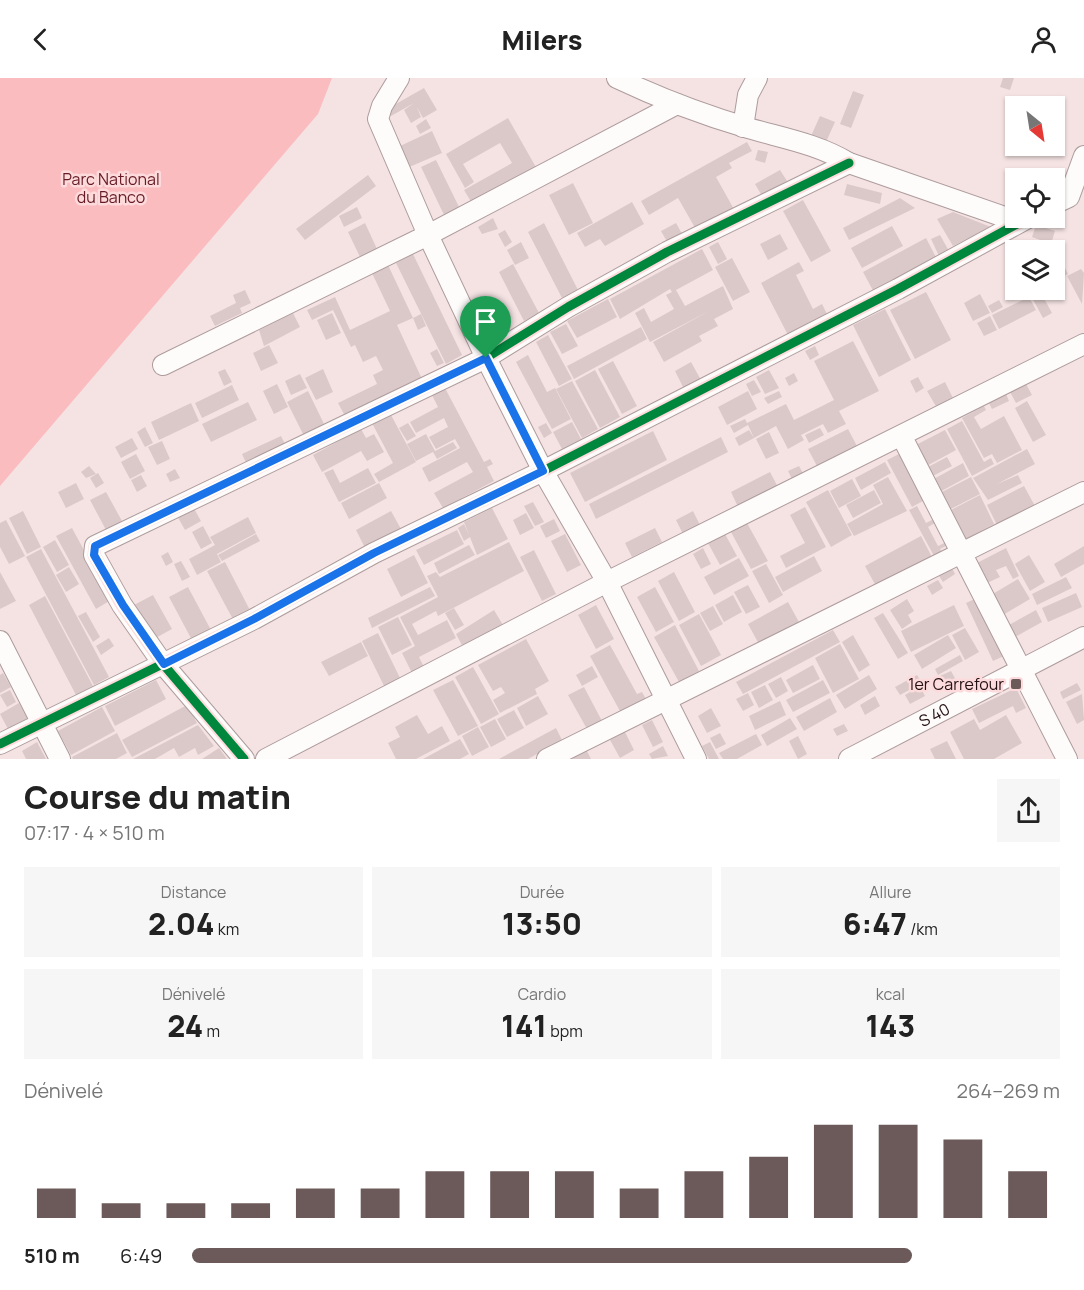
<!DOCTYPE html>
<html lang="fr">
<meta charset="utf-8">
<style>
:root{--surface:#fff;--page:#f6f6f6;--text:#222;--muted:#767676;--accent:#6c5a5b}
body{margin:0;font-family:Manrope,sans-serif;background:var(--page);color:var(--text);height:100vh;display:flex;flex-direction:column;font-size:22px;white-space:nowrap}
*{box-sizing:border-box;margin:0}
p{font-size:20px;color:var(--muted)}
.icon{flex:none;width:33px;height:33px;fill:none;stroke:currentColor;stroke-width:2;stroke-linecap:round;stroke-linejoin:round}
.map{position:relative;height:681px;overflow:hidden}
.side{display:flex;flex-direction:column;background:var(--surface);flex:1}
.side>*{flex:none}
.needle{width:39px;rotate:150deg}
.controls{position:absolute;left:1005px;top:18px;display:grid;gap:12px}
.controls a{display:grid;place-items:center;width:60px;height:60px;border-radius:0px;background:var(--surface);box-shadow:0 2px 4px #0004;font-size:30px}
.pin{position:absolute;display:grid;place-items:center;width:51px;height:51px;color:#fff;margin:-62px -26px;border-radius:50% 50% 50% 0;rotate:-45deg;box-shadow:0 0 6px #0007}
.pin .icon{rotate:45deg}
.round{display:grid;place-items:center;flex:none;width:63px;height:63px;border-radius:0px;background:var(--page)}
.overview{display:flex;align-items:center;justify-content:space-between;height:102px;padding:0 24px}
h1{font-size:33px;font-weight:800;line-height:45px}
.figures{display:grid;grid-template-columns:repeat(3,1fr);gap:9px;height:102px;padding:6px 24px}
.figures div{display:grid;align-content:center;border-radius:0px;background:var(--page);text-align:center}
.figures b{font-size:30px;font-weight:800}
.figures small{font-size:16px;font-weight:400}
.figures p{font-size:16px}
.chart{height:168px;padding:12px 24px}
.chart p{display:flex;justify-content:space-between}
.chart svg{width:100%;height:108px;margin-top:6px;stroke:var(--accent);stroke-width:6}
ul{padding:0 24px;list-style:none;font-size:20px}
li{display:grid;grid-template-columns:96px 72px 1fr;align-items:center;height:45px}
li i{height:15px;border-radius:8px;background:var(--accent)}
header{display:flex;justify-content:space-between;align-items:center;height:78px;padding:0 24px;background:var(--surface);font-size:27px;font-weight:800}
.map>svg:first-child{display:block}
</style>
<header><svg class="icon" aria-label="back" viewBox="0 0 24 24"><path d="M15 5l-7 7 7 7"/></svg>Milers<svg class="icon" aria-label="person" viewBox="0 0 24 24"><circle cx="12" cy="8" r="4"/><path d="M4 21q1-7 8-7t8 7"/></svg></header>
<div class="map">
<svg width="1084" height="681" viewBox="0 0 1084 681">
<rect width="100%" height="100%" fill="#f5e3e3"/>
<path fill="#fabcbf" d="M0,0H332L318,36L0,408Z"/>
<path fill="#dbc9c9" d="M1003,0H1014L1010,12L1000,9Z
M424,10L437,32L423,40L417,29L421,39L411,45L404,32L414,25L391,38L387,31Z
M853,13L864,17L851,50L840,46Z
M820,38L835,44L826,64L811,58Z
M508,40L537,91L473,127L464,112L512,85L500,65L463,86L474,104L465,110L446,76Z
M426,41L431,50L420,56L416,48Z
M432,53L442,75L407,90L398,69Z
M747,64L752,73L729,85L732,90L716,99L735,133L698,155L678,120L649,137L641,123Z
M758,72L768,74L765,85L755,82Z
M436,82L461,133L446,141L421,89Z
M780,92L787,103L762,118L755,106Z
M368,97L376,108L305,162L296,151Z
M573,105L593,145L569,157L549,117Z
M847,106L882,115L880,126L844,117Z
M900,120L915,130L849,162L843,150Z
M803,122L831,173L811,184L783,133Z
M632,124L644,146L605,168L600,161L585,169L577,155Z
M357,129L362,140L344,149L339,138Z
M953,134L991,149L953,168L937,141Z
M493,140L498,151L482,156L478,149Z
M365,145L377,171L360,179L348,154Z
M544,145L578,212L562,220L528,154Z
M676,145L685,161L670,169L661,153Z
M1036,147L1055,153L1051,166L1032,159Z
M892,148L903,168L862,190L851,170Z
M505,152L512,164L505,169L498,156Z
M780,156L788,171L768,182L760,166Z
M940,157L949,173L939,178L931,161Z
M926,160L939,185L876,218L863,194Z
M1021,163L1026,172H1016V189L1006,171Z
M521,164L529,180L515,187L507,172Z
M718,164L727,181L718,186L709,169Z
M702,171L713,192L676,212L685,228L723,208L733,231L714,241L718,248L699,258L702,263L664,284L653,264L709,233L650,264L635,235L644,230L651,244L674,231L666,217L672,214L670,211L620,241L610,221Z
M413,176L462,277L446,286L396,185Z
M732,180L750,214L733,223L715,189Z
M1061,182L1068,196L1054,203V185Z
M799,184L804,193L796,197L813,231L822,226L827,236L788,257L761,205Z
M513,186L539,235L524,243L499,194Z
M1011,186L1016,194V202L1012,204L1005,189Z
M388,187L413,240L397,247L422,301L345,338L338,325L377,306L373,297L383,292L376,278L363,284L355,267L351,269L333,232L312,242L307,232L335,219L350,252L390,233L372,195Z
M1081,191L1084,195L1082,226L1067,198Z
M245,212L251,225L240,230L242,235L215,248L210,238L236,225L233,217Z
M1040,213L1052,235L1043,240L1031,218Z
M926,214L951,262L915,281L890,232Z
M980,216L990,235L973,243L964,225Z
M1029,219L1036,232L999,251L992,237Z
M608,221L617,239L577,260L567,243Z
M999,222L1003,229L992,235L988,228Z
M885,231L911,282L879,299L853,247Z
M293,235L300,249L264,268L259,252Z
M332,235L341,255L326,262L317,242Z
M421,236L426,248L418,252L413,240Z
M990,238L997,252L984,258L977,245Z
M566,246L578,268L562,276L550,254Z
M641,249L647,261L574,301L567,288Z
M548,257L572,301L559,308L536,264Z
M853,263L879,313L839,333L846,346L828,355L823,346L801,357L804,362L788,371L776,348L754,360L748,347L734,355L730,348L745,341L747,345L786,326L794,342L834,322L814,283Z
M269,267L278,285L261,293L253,275Z
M815,268L819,277L810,282L805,273Z
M437,271L444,285L437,288L430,275Z
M528,277L547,314L555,310L571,341L552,351L516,284Z
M613,283L637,328L622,336L598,291Z
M691,284L701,302L684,311L675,293Z
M225,291L232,304L224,308L218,294Z
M323,291L333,314L316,322L305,300Z
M595,292L620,339L600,350L575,303Z
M769,292L779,310L765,316L756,299Z
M794,295L798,303L789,308L785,300Z
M300,296L307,310L291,317L285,303Z
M918,299L924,310L916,315L910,303Z
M754,302L761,314L752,318L746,306Z
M572,303L598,351L582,360L556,311Z
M945,304L954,322L937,330L927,313Z
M277,306L288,329L274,336L263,313Z
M1026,306L1032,317L1016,325L1010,314Z
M232,307L239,322L202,340L195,325Z
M445,310L484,384L490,381L493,386L487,389L494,403L443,430L434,415L473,394L467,384L429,404L422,390L460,370L455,361L436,371L429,359L448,349L444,340L416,355L410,344L438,329L432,317Z
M308,313L326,350L305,360L287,324Z
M748,313L757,331L727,347L718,329Z
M779,313L782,319L768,326L764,320Z
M1006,316L1009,323L992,331L989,325Z
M1027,323L1046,357L1033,364L1015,330Z
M248,324L257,342L211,364L202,346Z
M191,325L199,343L159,362L151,344Z
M984,328L986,332L974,339L981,351L1004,338L1022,372L997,385L992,376L984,380L962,340Z
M390,335L416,384L379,404L374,396L393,385L372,345Z
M962,343L984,384L991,380L994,386L972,398L947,351Z
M572,344L581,361L562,371L553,354Z
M408,345L416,358L407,363L399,350Z
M546,345L552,355L544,360L538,349Z
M145,349L153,365L145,369L137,354Z
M820,350L824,357L809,365L805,357Z
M361,351L366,360L374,356L384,374L367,383L361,373L322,394L313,377Z
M848,351L858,370L818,390L808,371Z
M749,352L754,360L739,368L735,360Z
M945,352L956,372L923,390L912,369Z
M653,353L667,382L585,424L570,395Z
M769,354L779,375L766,381L756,361Z
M426,356L435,373L453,364L457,370L437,381L433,374L416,383L407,366Z
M281,358L286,368L247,387L242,376Z
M721,359L728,374L596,441L589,426Z
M132,360L138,371L121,380L115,369Z
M162,363L170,381L157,387L148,369Z
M1027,371L1035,386L997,406L1018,397L1022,405L988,422L973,400Z
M907,372L932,418L912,429L887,382Z
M136,376L145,393L130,401L121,384Z
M947,379L952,388L929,400L924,391Z
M885,384L891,395L861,412L855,400Z
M963,385L969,398L936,416L930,403Z
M89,388L96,396L86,400L81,394Z
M799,388L804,397L793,403L788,393Z
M368,390L376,405L339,424L324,395L333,391L340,405Z
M175,391L180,400L170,404L166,396Z
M770,394L779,411L739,431L731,414Z
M98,395L104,405L96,410L90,400Z
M141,397L147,408L137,414L131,402Z
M888,399L907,433L854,458L847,446L883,426L873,407Z
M971,399L980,416L945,434L936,417Z
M852,401L861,418L839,430L830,413Z
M76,405L84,421L66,430L58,414Z
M379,405L387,420L349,441L341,425Z
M1024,408L1035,428L997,447L987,427Z
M828,412L852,457L831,469L806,424Z
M874,412L881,425L853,440L846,427Z
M106,414L122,443L106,452L90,422Z
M980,417L994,446L960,464L945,435Z
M533,424L544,444L535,448L524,428Z
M192,427L201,443L185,452L176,436Z
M917,428L926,445L942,437L944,440L928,449L938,468L953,461L954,464L940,471L942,474L934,478L909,432Z
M805,429L826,469L786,490L780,478L805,465L790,437Z
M492,430L508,461L477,477L464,444Z
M23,433L41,469L27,476L9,440Z
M391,433L401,451L365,470L356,452Z
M693,433L700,447L683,456L676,442Z
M526,435L534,450L520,457L513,442Z
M248,439L256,455L217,476L221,484L197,497L189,481L215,467L210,459Z
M554,441L560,453L546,460L540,448Z
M6,442L25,478L9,486L0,469V445Z
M747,445L768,483L751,491L731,454Z
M464,446L470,459L464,463L458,450Z
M203,448L212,465L201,471L192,454Z
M72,450L111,522L96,531L56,458Z
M655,450L662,464L632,479L625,465Z
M457,452L464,466L424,487L416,472Z
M256,456L260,463L222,483L218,477Z
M565,456L581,487L567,494L551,463Z
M725,456L737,478L720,487L708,465Z
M921,458L932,479L877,510L865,488Z
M55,462L69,487L57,494L43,469Z
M509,464L524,493L438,538L436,533L412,546L418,557L447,542L456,560L419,579L425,591L413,597L402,575L415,568L400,539L438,519L427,498L436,494L440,499Z
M469,467L475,477L439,496L434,485Z
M1084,468V486L1061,499L1054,486Z
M703,470L711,486L701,491L693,476Z
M1006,470L1019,498L1013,501L1006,488L996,492L1000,499L987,505L977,485Z
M41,471L109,599L94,607L26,479Z
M534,472L556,516L542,523L520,479Z
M168,474L173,484L166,488L161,478Z
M414,477L428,505L401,519L387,491Z
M1029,477L1045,504L1030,513L1015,486Z
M814,478L822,493L783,514L775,499Z
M739,480L749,498L714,517L704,499Z
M181,483L190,499L182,503L174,486Z
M225,484L253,538L236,547L207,493Z
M766,486L783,517L769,525L752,493Z
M69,489L79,506L66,514L56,497Z
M952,490L955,496L943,504L939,498Z
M0,494L16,523L0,531Z
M674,494L695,534L679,543L658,503Z
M1066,499L1072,510L1037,527L1032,516Z
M1018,501L1030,521L1003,537L991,517Z
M938,502L943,510L932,517L927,508Z
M748,507L760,529L746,536L734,514Z
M188,509L212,554L193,564L169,519Z
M430,509L435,518L372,550L368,540Z
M655,509L674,544L656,554L637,519Z
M1076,515L1082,529L1048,544L1042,530Z
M153,517L172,551L150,563L132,528Z
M733,517L742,534L724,544L715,527Z
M45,518L93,608L76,617L29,527Z
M981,518L1008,576L993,583L966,525Z
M907,521L914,533L908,537L912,544L902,551L890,532Z
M788,524L800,546L760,568L748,546Z
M596,527L614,561L596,571L578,537Z
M954,527L964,548L911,574L901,553Z
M713,528L723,546L710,553L700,535Z
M454,530L464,547L455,552L445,535Z
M494,532L503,547L464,571L456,556Z
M1036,532L1042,544L1015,559L1009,547Z
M86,534L100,559L93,564L78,538Z
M883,535L908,575L898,581L874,540Z
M699,536L721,577L701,588L679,547Z
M398,539L412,567L392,577L378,549Z
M675,547L699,593L679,604L654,559Z
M965,550L979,574L965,582L952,557Z
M833,552L840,564L743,616L736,604Z
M378,555L401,602L385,610L362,563Z
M853,557L870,587L859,594L842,564Z
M948,557L956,570L922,591L914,577Z
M109,560L114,568L101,577L96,568Z
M526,561L549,603L535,611L537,616L500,635L493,622L505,615L501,609L493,613L478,587Z
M361,564L368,578L329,598L321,584Z
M840,566L859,601L833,615L815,580Z
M610,567L637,616L642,614L646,621L621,635L590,578Z
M960,577L963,583L938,597L935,591Z
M813,587L820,601L793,615L786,602Z
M592,588L598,599L582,608L576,597Z
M473,589L499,636L481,646L455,599Z
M951,593L957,604L947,610L940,598Z
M3,595L11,609L0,615V597Z
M869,597L877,611L845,631L836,617Z
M917,597L922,605L900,617L895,609Z
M781,599L788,613L776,620L768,606Z
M156,602L166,621L115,648L105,628Z
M453,602L478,648L458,658L433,612Z
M823,602L830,615L793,634L786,622Z
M1077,605L1081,612L1063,621L1060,614Z
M765,607L773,622L759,630L751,614Z
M920,608L925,618L910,626L905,617Z
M584,609L602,643L587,651L568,617Z
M1016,610L1026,630L1016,635L1013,628L979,645L972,631Z
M10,612L16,624L7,629L0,617Z
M748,615L754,627L743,633L736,621Z
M1082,616L1084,642L1077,646L1066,624Z
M538,618L548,636L526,648L517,630Z
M875,618L880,628L865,637L860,627Z
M830,620L837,634L804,653L796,639Z
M780,623L786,637L755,652L749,638Z
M19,625L28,641L8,651L0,636Z
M187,627L197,645L132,679L122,662Z
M102,629L115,653L71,677L58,653Z
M711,630L721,648L707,655L698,638Z
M514,632L524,650L507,659L497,641Z
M417,637L428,656L442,648L450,663L416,681H396L388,665L400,659L395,649Z
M1006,637L1022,665L994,681H964L950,654L974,641L980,652Z
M790,640L797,651L767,668L761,657Z
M495,641L506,661L491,669L480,649Z
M652,642L663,664L653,669L642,647Z
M844,646L848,653L837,658L833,651Z
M198,647L214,668L198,677L195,670L179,679L174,670L155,681H133Z
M478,649L489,669L472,678L462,658Z
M556,650L562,662L528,681H499Z
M625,654L634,672L620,680L610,662Z
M117,655L127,675L116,681H73L72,679Z
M720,655L726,666L716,671L710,660Z
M756,656L762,667L737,681H723L719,675Z
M798,658L807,676L798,681L789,663Z
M460,661L469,676L460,681H423Z
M947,663L956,681H935L930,671Z
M37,664L46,681H26L22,673Z
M710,664L719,681H709L702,668Z
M663,668L668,678L652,681L649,676Z
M585,669L591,681H573L570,676Z
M219,670L227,681H202Z"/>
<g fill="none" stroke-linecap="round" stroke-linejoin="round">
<defs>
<g id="minor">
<path d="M399,0L382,28L378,41L428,157L486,280L543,393L607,504L696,681"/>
<path d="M617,0C659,20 704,37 748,50C782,60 818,66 849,85L1019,144"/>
<path d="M743,49L748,17L757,0"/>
<path d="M1054,126L1069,119L1084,78"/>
<path d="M163,287L428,157L677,26"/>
<path d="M902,359L1067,681"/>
<path d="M0,563L60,681"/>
<path d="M0,666L254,541L374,475L543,393L898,211L1028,140"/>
<path d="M244,681L163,586L122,527L94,477L95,468L486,280L568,229L667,174L849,85"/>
<path d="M266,681L607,504L1084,266"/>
<path d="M547,681L1084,414"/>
<path id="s1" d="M849,681L1084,559"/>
</g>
</defs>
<use href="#minor" stroke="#ae9c9d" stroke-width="22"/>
<use href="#minor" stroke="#fefbfb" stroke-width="20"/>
<defs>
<path id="cycleway" d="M0,666L254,541L374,475L543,393L898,211L1028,140
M244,681L163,586L122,527L94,477L95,468L486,280L568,229L667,174L849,85"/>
</defs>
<use href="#cycleway" stroke="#fddbdc" stroke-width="13"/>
<use href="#cycleway" stroke="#00873e" stroke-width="9"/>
</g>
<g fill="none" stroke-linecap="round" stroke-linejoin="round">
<defs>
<path id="route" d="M486,280L543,393L374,475L254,541L164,586L123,527L94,477L95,468Z"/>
</defs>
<use href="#route" stroke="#fff" stroke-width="12"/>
<use href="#route" stroke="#1a73e8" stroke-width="8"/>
</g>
<rect fill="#6c5a5b" stroke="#fddbdc" stroke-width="2" x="1010" y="600" width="12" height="12" rx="3"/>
<g text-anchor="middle" stroke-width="5" stroke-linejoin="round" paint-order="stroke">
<g font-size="16" fill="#661a25" stroke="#fddbdc">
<text x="111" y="107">Parc National<tspan x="111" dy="18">du Banco</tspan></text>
</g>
<g font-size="16" fill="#231012" stroke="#fddbdc" text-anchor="end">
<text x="1004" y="612">1er Carrefour</text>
</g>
<g font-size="16" fill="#231012" stroke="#fddbdc">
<text dy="6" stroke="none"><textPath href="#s1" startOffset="96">S 40</textPath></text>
</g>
</g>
</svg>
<div class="controls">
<a><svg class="needle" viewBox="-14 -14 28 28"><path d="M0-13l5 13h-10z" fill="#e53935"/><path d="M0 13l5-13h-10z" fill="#767676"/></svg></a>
<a><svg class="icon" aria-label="locate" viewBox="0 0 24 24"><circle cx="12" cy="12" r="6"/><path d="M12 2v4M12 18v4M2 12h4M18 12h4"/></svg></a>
<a><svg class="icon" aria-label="layers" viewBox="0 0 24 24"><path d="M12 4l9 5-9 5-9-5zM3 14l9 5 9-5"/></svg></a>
</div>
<div class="pin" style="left:486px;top:280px;background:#1e9e55"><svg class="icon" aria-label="arrive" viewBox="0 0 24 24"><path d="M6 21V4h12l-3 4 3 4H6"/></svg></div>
</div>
<section class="side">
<div class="overview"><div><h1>Course du matin</h1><p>07:17 · 4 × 510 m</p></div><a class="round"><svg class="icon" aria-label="share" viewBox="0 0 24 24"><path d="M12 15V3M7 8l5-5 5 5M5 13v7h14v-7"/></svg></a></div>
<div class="figures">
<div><p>Distance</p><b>2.04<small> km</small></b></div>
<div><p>Durée</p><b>13:50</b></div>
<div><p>Allure</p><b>6:47<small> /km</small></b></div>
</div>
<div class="figures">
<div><p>Dénivelé</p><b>24<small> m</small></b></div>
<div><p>Cardio</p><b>141<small> bpm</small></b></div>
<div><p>kcal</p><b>143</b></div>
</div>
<div class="chart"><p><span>Dénivelé</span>264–269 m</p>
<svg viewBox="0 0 160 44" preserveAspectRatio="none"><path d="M5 44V32M15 44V38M25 44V38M35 44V38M45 44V32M55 44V32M65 44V25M75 44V25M85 44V25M95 44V32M105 44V25M115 44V19M125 44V6M135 44V6M145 44V12M155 44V25"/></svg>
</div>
<ul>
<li><b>510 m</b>6:49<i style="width:83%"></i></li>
</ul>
</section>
